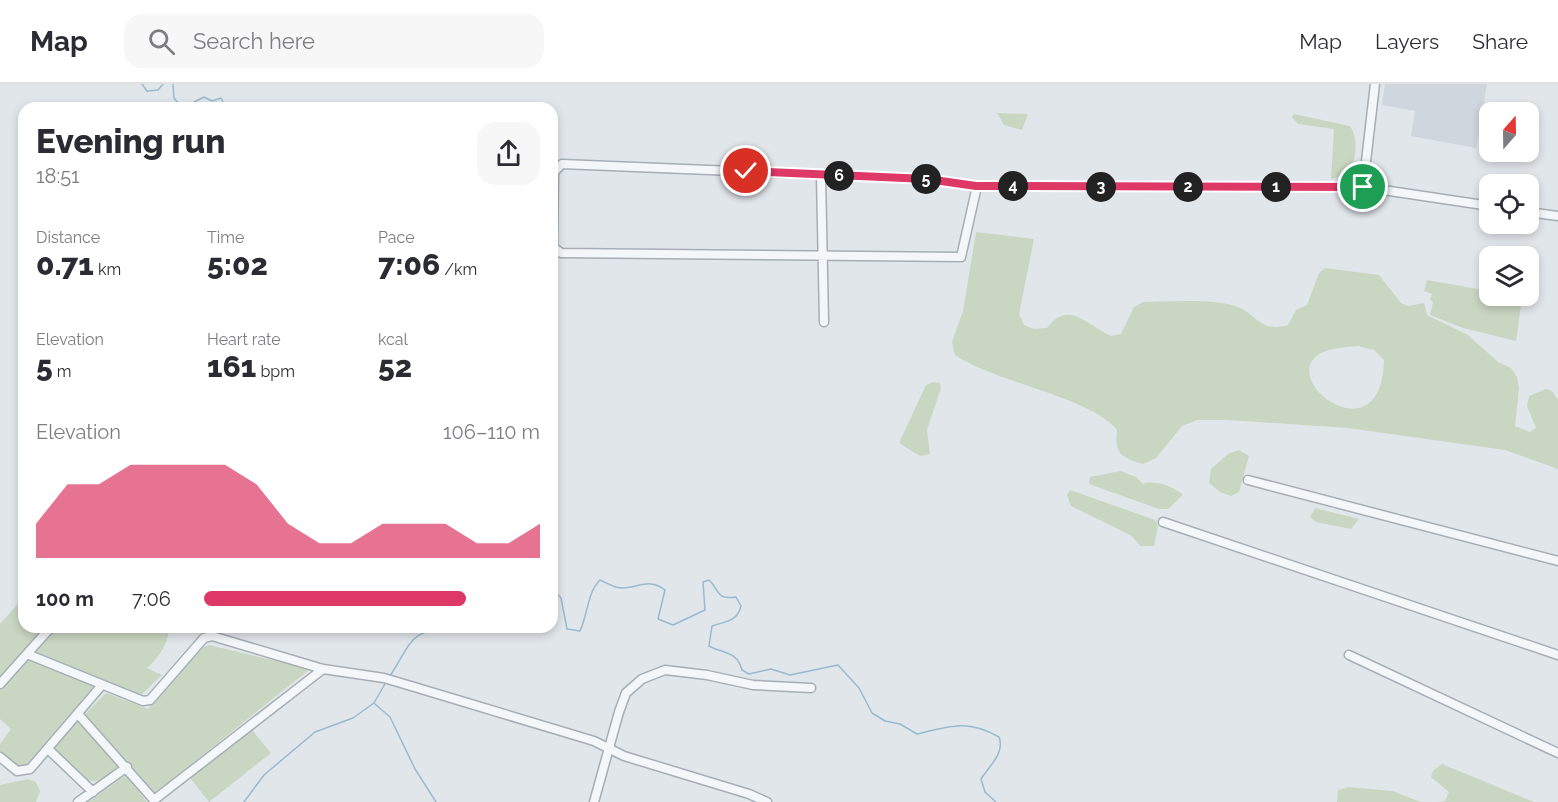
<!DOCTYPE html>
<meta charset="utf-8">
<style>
:root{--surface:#fff;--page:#f7f7f7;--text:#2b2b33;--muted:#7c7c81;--line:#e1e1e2;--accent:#de3866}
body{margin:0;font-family:Raleway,sans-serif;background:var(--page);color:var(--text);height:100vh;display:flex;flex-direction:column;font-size:22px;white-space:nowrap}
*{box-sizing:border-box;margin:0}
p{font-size:20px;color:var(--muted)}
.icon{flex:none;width:33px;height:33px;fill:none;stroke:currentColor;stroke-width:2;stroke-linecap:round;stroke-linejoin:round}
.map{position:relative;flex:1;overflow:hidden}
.side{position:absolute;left:18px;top:18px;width:540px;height:531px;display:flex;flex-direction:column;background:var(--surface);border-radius:18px;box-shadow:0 3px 9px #0003}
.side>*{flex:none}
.needle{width:39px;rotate:20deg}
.fabs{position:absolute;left:1479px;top:18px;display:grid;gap:12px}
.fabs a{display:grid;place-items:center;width:60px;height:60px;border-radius:12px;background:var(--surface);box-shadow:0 3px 9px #0003;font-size:30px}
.pin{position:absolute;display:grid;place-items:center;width:51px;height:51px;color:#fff;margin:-26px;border:3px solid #fff;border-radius:50%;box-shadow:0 2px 6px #0007}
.km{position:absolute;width:30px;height:30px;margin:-15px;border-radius:50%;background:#222;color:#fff;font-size:16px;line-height:30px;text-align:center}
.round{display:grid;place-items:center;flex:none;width:63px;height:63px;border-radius:18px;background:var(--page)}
.head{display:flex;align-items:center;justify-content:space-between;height:102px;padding:0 18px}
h1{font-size:33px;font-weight:800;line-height:45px}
.stats{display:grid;grid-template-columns:repeat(3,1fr);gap:9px;height:102px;padding:6px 18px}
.stats div{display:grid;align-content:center}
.stats b{font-size:30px;font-weight:800}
.stats small{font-size:16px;font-weight:400}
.stats p{font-size:16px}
.chart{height:168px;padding:12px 18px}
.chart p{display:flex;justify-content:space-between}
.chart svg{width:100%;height:108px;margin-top:6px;fill:var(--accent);opacity:.7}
ul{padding:0 18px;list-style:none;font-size:20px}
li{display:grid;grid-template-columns:96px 72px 1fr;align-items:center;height:45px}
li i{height:15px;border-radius:8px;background:var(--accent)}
header{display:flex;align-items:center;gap:36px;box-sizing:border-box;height:84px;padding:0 30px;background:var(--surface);border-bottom:2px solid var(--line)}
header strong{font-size:28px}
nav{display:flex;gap:33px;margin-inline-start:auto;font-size:21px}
.search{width:420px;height:54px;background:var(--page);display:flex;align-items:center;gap:15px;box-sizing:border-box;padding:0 21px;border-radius:18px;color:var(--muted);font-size:22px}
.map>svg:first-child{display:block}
</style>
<header>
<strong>Map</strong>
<div class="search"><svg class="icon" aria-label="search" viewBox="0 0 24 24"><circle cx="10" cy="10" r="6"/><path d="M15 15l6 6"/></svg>Search here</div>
<nav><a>Map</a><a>Layers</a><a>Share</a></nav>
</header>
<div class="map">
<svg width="1558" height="718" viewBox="0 0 1558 718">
<rect width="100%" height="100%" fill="#e1e6eb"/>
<path fill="#cfd6de" d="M1385,0H1487L1476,64L1411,52L1415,27L1382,21Z"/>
<path fill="#c9d6c1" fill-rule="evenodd" d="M997,29L1028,30L1022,46L1004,41Z
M1294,30L1350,42C1359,55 1356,77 1348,90L1331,95L1334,45L1298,40L1292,33Z
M976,148L1034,155L1019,230L1024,241L1034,245L1047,244C1069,215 1086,241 1111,252L1121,250L1134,223L1143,218C1170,218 1214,214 1238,223C1259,232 1260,249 1288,241L1296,226L1307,221L1319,189L1325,184L1379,191L1401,219L1408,222L1424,219L1427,231L1468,251L1498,278L1511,284L1517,293L1519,304L1515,342L1530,348L1536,344L1527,322L1529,312L1546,305L1552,307L1558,316V385L1505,366L1348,344L1227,336H1197L1182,342L1156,374L1143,380C1121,373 1114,370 1117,346C1089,312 996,299 955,271L952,258L963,227ZM1358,262L1374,266L1384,276C1382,376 1274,295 1321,269C1332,264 1346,263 1358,262Z
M1427,196L1489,207L1490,212L1522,214L1516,257L1463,244L1430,231L1433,218L1430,216L1432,210L1424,207Z
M934,298L940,299L941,304L927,346L930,370L920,372L899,359L926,301Z
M1239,366L1249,372L1239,408L1231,412L1220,408L1209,399L1211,385L1228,370Z
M1120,387L1136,393L1143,400C1154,395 1175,403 1183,411L1168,425H1159L1089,400L1090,393Z
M1070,406L1155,436L1158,442L1154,462H1140L1132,452L1071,422L1067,411Z
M1315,424L1359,435L1351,445L1316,438L1310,433Z
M24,513V543H45L0,592V540Z
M56,543H168C171,557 157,576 147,584L162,591L141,611L35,568Z
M209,561L310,585L155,709L85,630L106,609L148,625L200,565Z
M28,575L94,602L27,680L20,684L0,667V660L11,645L0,635V604Z
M77,637L121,683L102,697H86L53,664Z
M252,646L271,669L209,718L190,694Z
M1442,680L1534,718H1439L1445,717L1449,708L1431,693L1433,687Z
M126,691L147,718H88Z
M28,695L36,698L40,707L36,718H0V701Z
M1348,703L1392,707L1421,718H1337L1338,706Z"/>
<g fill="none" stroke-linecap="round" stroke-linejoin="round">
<path stroke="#98bacf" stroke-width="1.5" d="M142,0L147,7L158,6L163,0
M173,0L174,14L182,24
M183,24L204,13L212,17L221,14L226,24
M552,504L561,514L567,545L580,547C588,530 587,509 600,496C607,499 616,505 623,504C640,503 650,494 665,506L658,535L673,541L705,526L703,498L709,496C720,506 715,516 736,513L741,522C737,538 726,537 712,542L709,562C724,570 737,567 742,586L749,590L771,585L790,591L838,581L859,604L872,629L885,637L900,640L917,650C950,642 968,635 999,653C1005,669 990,681 981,695L985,708L996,718
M390,592C413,557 407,548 452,543
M375,620L390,633L415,685L436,718
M244,718L264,691L315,648L353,634L374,619L386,598"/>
<defs>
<path id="minor" d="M821,92L824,238
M977,102L961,173L561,169L553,163L554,88L562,80L927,95L977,102L1363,103L1490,122
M1363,103L1375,0
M1528,128L1558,132
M1248,396L1558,477
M1163,438L1558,571
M27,570L143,617L150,616L204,554L212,552L323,585L384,594L421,605L594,657L624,672L749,710L767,718
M1349,571L1558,669
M0,600L51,543
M78,630L154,716L323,585
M48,665L93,708
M0,673L17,687L30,685L102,601
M78,718L127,683
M594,718L619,628L626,609L642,595L665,586L707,591L753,601L811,604"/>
</defs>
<use href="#minor" stroke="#a5aeb6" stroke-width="11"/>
<use href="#minor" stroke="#f4f7f9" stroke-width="8"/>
</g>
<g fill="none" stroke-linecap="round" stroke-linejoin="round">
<defs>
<path id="route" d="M746,87L927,95L976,102L1363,103"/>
</defs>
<use href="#route" stroke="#fff" stroke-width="12"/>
<use href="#route" stroke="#de3866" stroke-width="8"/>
</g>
</svg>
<div class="fabs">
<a><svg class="needle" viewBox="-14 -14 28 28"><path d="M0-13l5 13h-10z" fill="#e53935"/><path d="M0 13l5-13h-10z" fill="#7c7c81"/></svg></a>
<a><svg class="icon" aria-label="locate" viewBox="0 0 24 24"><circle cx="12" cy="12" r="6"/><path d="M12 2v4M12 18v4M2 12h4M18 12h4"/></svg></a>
<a><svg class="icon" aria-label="layers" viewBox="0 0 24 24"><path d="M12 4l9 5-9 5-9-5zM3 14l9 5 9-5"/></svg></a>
</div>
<div class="pin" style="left:1363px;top:103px;background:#1e9e55"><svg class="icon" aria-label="arrive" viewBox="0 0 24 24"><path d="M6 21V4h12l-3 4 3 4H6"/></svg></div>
<div class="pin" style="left:746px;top:87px;background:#d93025"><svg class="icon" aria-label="check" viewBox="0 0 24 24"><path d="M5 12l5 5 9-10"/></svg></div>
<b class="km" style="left:1276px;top:103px">1</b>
<b class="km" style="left:1188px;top:103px">2</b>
<b class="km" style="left:1101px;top:103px">3</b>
<b class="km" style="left:1013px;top:102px">4</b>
<b class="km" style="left:926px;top:95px">5</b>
<b class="km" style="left:839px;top:92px">6</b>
<section class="side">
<div class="head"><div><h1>Evening run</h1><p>18:51</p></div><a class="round"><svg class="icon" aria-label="share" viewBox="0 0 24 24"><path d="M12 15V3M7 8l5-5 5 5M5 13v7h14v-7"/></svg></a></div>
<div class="stats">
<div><p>Distance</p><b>0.71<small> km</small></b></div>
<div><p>Time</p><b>5:02</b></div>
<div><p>Pace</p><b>7:06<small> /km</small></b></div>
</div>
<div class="stats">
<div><p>Elevation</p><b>5<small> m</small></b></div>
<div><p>Heart rate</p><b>161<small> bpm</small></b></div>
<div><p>kcal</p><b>52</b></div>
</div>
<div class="chart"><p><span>Elevation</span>106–110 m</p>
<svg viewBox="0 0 160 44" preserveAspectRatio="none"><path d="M0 44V30L10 14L20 14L30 6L40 6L50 6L60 6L70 14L80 30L90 38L100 38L110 30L120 30L130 30L140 38L150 38L160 30V44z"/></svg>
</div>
<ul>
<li><b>100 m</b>7:06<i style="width:78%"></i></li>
</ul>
</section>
</div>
